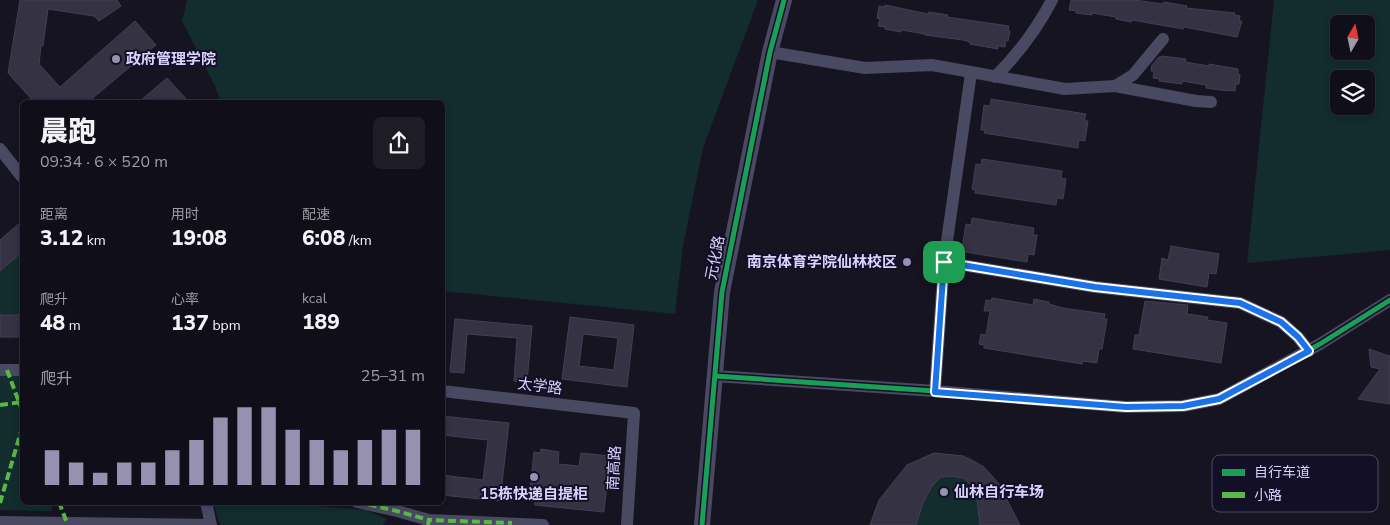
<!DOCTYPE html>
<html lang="zh">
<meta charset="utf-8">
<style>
:root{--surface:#100f19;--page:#1e1d26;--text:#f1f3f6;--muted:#9c9ca2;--line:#302f38;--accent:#9591b1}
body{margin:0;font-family:"Nunito Sans","Noto Sans SC",sans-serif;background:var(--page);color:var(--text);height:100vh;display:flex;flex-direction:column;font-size:19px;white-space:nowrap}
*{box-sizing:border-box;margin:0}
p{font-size:16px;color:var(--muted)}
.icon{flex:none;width:28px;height:28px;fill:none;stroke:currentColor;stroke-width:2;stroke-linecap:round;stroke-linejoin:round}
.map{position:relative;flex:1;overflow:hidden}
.details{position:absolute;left:20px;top:100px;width:425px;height:405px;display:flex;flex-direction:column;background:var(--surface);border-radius:8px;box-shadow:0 2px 8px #0003,0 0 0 1px var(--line)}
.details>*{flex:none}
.needle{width:32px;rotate:9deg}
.controls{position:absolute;left:1330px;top:15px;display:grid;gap:10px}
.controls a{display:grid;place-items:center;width:45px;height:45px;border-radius:8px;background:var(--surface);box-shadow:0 2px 8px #0003,0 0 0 1px var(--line);font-size:25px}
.pin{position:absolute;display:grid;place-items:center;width:42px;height:42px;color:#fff;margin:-21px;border-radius:10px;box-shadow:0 2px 8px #0006}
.round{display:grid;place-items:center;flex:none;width:52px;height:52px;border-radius:8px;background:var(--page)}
.summary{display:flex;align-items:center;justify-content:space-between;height:85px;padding:0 20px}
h1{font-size:28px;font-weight:800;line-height:38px}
.metrics{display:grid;grid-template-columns:repeat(3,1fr);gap:8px;height:85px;padding:5px 20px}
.metrics div{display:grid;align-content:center}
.metrics b{font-size:21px;font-weight:800}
.metrics small{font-size:14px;font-weight:400}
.metrics p{font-size:14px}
.chart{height:140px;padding:10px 20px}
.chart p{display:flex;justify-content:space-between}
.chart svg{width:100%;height:90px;margin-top:5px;stroke:var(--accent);stroke-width:6}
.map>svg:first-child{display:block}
</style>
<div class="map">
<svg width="1390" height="525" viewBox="0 0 1390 525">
<rect width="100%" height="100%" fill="#161421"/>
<path fill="#132c2d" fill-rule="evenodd" d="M187,0H758L703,148L683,246L675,314L443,291L442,102H221L215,86L182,21Z
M1274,0H1390V250L1247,263ZM1339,24H1366V51H1339ZM1339,79H1366V106H1339Z
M22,252V315H0V271Z
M0,374L22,375V502L52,503V511L0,510Z
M934,453C943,454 952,454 961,455C992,461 1007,500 1019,525H870L879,500L907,465Z
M216,502L280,503L366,510L387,519L383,525H220L214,505Z"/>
<path fill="#343243" stroke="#433f54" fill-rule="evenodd" d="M20,0H117L121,6L99,21L94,16L48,9L43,46H41L39,64L60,87L135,21L156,45L88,102H34L8,73Z
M1071,0H1134L1163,4L1164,2L1187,6L1186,8L1235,13L1234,15L1240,16L1239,21H1242L1237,37L1184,27L1183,29L1132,20L1131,22L1116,19V17L1092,13V15L1076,13V11L1069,10Z
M885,5L928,14L929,12L948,15L947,17L1009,26L1008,31H1010L1008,41L1006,40L1005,47L998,46V49L970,44V42L963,40L925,35V34L901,30V32L885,29V27L878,26L880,19L877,18L879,6L885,7Z
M1162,56L1186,59L1185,62L1209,66V64L1238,69V74L1240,75L1239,84H1236L1235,91L1228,90V91L1206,88V85L1182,81V84L1159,81L1160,79L1153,78L1154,71H1151L1152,65L1159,57H1162Z
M167,78L189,102H139Z
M991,99L1086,114L1084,121H1088L1085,141L1079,140L1078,148L984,133L985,130H981L984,105L990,106Z
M982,159L1062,171L1061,178L1066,179L1063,199L1057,198L1056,205L975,193V190L972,189L976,164L981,165Z
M972,218L1034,228L1033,235H1037L1034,255L1028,254L1027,262L965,252L966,249H962L966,224L971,225Z
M22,221V252L0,271V240Z
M1171,246L1219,254L1216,274L1209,273L1207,287L1159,279L1162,258L1168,260Z
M992,298L1033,305L1034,299L1049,302V304L1063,308L1105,314L1104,319H1107L1102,349H1099L1097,363L1083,361L1082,364L984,348V345L979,344L981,334L986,335L990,311H984L986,300L991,301Z
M1145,301L1188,305L1187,314L1208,317L1207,320L1227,323L1221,363L1133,349L1135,335H1139Z
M0,315H22V337H0Z
M570,317L634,325L627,387L562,379ZM583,334L618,338L614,370L579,366Z
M455,319L532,326L527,382L514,381L517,338L467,334L464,373L450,372Z
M1369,349L1389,356L1390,355V404L1358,399L1380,369L1371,367Z
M442,416L509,423L500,501L442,495V475L483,480L488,440L442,435Z
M541,449L559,452L558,464L579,466L581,453L610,456L604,512L535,505V501L529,500L534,452L540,453Z
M934,453L963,456L984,467L999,484L1020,525H980L977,498L972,486L964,478L950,476L941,477L932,486L923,503L916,525H870L879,500L907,465Z"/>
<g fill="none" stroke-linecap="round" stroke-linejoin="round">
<path stroke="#4a4962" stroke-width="12" d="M770,52L865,68L932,65L1065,89L1115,86L1196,101L1211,102
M995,77C1018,54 1037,29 1052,0
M1115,86L1133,75L1163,39
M0,149L22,177
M944,262L1095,287L1240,303L1281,322L1298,337L1309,351
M0,370H22
M715,376L935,391L1126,407L1183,406L1219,399L1320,344L1390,300
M442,391L634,413L627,525
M935,391L944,262L971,73
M206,502L211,525
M357,502L397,511L429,520
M0,522L211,525
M428,525L429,520L543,525"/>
<path stroke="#4a4962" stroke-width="16" d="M702,525L722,292L770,52L784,0"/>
<path stroke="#58b947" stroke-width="4" stroke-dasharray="8 4" stroke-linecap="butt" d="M7,370L22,410
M0,405L22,402
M59,502L67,523
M357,502L397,511L429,520
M0,503L22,428
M428,525L429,520L512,523"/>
<defs>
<path id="cycleway" d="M715,376L935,391L1126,407L1183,406L1219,399L1320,344L1390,300
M702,525L722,292L770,52L784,0"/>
</defs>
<use href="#cycleway" stroke="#130f26" stroke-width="8"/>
<use href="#cycleway" stroke="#1a9f57" stroke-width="5"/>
</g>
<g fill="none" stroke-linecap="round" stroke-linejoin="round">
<defs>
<path id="route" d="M944,262L1095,287L1240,303L1281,322L1298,337L1309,351L1219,399L1183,406L1126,407L935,392Z"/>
</defs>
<use href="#route" stroke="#fff" stroke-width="10"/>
<use href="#route" stroke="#1a73e8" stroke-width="6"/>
</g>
<g fill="#9591b1" stroke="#130f26" stroke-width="2">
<circle cx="116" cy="59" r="5"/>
<circle cx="907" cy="262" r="5"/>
<circle cx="534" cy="477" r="5"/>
<circle cx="944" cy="492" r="5"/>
</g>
<g text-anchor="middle" stroke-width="4" stroke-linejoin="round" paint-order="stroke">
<g font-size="15" font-weight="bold" fill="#d9d4ff" stroke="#130f26" text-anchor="start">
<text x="126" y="64">政府管理学院</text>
<text x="897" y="267" text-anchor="end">南京体育学院仙林校区</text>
<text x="954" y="497">仙林自行车场</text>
<text x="534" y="499" text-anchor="middle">15栋快递自提柜</text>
</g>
<g font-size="15" fill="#d9d4ff" stroke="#130f26">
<text transform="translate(715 258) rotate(-79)" y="5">元化路</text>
<text transform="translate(540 386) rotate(7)" y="5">太学路</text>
<text transform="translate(614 468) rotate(-87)" y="5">南高路</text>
</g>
</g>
<rect x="1212" y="455" width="166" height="57" rx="8" fill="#130f26" stroke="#4e4a67" stroke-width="1"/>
<rect x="1222" y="469" width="23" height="7" fill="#1a9f57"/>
<rect x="1222" y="492" width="23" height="6" fill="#58b947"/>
<g font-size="14" fill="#d9d4ff">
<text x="1254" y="477">自行车道</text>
<text x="1254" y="500">小路</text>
</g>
</svg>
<div class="controls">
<a><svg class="needle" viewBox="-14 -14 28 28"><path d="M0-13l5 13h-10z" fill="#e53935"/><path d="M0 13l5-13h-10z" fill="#9c9ca2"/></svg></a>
<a><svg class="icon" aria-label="layers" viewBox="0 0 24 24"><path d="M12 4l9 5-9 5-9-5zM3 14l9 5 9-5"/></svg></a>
</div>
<div class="pin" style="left:944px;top:262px;background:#1e9e55"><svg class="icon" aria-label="arrive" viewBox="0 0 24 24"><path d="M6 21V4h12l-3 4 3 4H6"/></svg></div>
<section class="details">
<div class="summary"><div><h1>晨跑</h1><p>09:34 · 6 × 520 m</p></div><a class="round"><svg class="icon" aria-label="share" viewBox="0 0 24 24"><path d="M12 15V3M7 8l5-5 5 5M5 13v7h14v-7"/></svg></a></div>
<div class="metrics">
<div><p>距离</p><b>3.12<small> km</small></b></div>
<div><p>用时</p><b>19:08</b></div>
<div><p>配速</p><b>6:08<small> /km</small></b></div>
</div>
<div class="metrics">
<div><p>爬升</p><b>48<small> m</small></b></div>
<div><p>心率</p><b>137<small> bpm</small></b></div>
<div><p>kcal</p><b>189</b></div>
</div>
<div class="chart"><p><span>爬升</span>25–31 m</p>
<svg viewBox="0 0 160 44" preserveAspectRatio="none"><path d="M5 44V27M15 44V33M25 44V38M35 44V33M45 44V33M55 44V27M65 44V22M75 44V11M85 44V6M95 44V6M105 44V17M115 44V22M125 44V27M135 44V22M145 44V17M155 44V17"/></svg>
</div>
</section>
</div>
